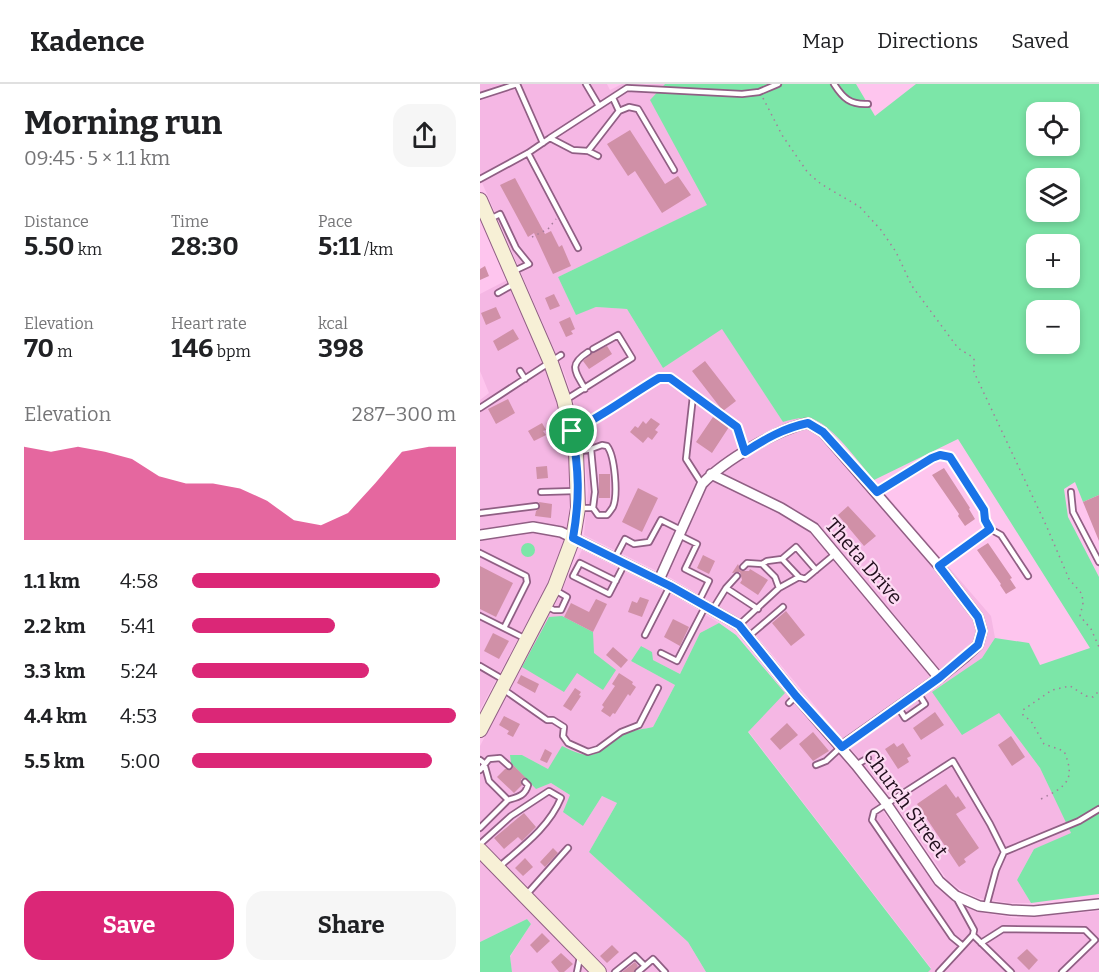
<!DOCTYPE html>
<meta charset="utf-8">
<style>
:root{--surface:#fff;--page:#f6f6f6;--text:#202124;--muted:#757577;--line:#e0e0e0;--accent:#db2777}
body{margin:0;font-family:Bitter,serif;background:var(--page);color:var(--text);height:100vh;display:flex;flex-direction:column;font-size:22px;white-space:nowrap}
*{box-sizing:border-box;margin:0}
p{font-size:20px;color:var(--muted)}
.icon{flex:none;width:33px;height:33px;fill:none;stroke:currentColor;stroke-width:2;stroke-linecap:round;stroke-linejoin:round}
.map{position:relative;flex:1;overflow:hidden}
.side{display:flex;flex-direction:column;background:var(--surface);width:480px}
.side>*{flex:none}
.controls{position:absolute;left:546px;top:18px;display:grid;gap:12px}
.controls a{display:grid;place-items:center;width:54px;height:54px;border-radius:12px;background:var(--surface);box-shadow:0 3px 9px #0003;font-size:30px}
.pin{position:absolute;display:grid;place-items:center;width:51px;height:51px;color:#fff;margin:-26px;border:3px solid #fff;border-radius:50%;box-shadow:0 2px 6px #0007}
.round{display:grid;place-items:center;flex:none;width:63px;height:63px;border-radius:18px;background:var(--page)}
.headline{display:flex;align-items:center;justify-content:space-between;height:102px;padding:0 24px}
h1{font-size:33px;font-weight:700;line-height:45px}
.metrics{display:grid;grid-template-columns:repeat(3,1fr);gap:9px;height:102px;padding:6px 24px}
.metrics div{display:grid;align-content:center}
.metrics b{font-size:26px;font-weight:700}
.metrics small{font-size:16px;font-weight:400}
.metrics p{font-size:16px}
.chart{height:168px;padding:12px 24px}
.chart p{display:flex;justify-content:space-between}
.chart svg{width:100%;height:108px;margin-top:6px;fill:var(--accent);opacity:.7}
.primary-button{display:flex;gap:12px;margin-top:auto;padding:12px 24px}
.primary-button a{flex:1;height:69px;border-radius:18px;background:var(--accent);color:#fff;font-size:24px;font-weight:700;line-height:69px;text-align:center}
.primary-button a+a{background:var(--page);color:var(--text)}
ul{padding:0 24px;list-style:none;font-size:20px}
li{display:grid;grid-template-columns:96px 72px 1fr;align-items:center;height:45px}
li i{height:15px;border-radius:8px;background:var(--accent)}
header{display:flex;align-items:center;gap:36px;box-sizing:border-box;height:84px;padding:0 30px;background:var(--surface);border-bottom:2px solid var(--line)}
header strong{font-size:28px}
nav{display:flex;gap:33px;margin-inline-start:auto;font-size:21px}
main{display:flex;flex:1;min-height:0}
.map>svg:first-child{display:block}
</style>
<header>
<strong>Kadence</strong>
<nav><a>Map</a><a>Directions</a><a>Saved</a></nav>
</header>
<main>
<section class="side">
<div class="headline"><div><h1>Morning run</h1><p>09:45 · 5 × 1.1 km</p></div><a class="round"><svg class="icon" aria-label="share" viewBox="0 0 24 24"><path d="M12 15V3M7 8l5-5 5 5M5 13v7h14v-7"/></svg></a></div>
<div class="metrics">
<div><p>Distance</p><b>5.50<small> km</small></b></div>
<div><p>Time</p><b>28:30</b></div>
<div><p>Pace</p><b>5:11<small> /km</small></b></div>
</div>
<div class="metrics">
<div><p>Elevation</p><b>70<small> m</small></b></div>
<div><p>Heart rate</p><b>146<small> bpm</small></b></div>
<div><p>kcal</p><b>398</b></div>
</div>
<div class="chart"><p><span>Elevation</span>287–300 m</p>
<svg viewBox="0 0 160 44" preserveAspectRatio="none"><path d="M0 44V6L10 8L20 6L30 8L40 11L50 18L60 21L70 21L80 23L90 28L100 36L110 38L120 33L130 21L140 8L150 6L160 6V44z"/></svg>
</div>
<ul>
<li><b>1.1 km</b>4:58<i style="width:94%"></i></li>
<li><b>2.2 km</b>5:41<i style="width:54%"></i></li>
<li><b>3.3 km</b>5:24<i style="width:67%"></i></li>
<li><b>4.4 km</b>4:53<i style="width:100%"></i></li>
<li><b>5.5 km</b>5:00<i style="width:91%"></i></li>
</ul>
<div class="primary-button"><a>Save</a><a>Share</a></div>
</section>
<div class="map">
<svg width="619" height="888" viewBox="0 0 619 888">
<rect width="100%" height="100%" fill="#fec5ee"/>
<path fill="#f5b7e4" d="M0,0H127L130,6L142,0H185L171,17L228,121L78,193L96,230L116,223L147,225L183,284L242,244L303,338L319,333L338,336L351,347L511,532L515,554L502,574L452,609L519,629L560,684L592,750L554,765L537,796L551,819H529L498,814L481,806L468,797L406,707L265,538L191,494L104,451L108,406L103,359L97,328L85,291L0,94Z
M27,196L79,318L89,367L90,431L82,468L76,485L0,626V316L9,309L0,287V210Z
M102,466L198,514L239,539L220,549L200,590L173,576L162,562L151,577L195,601L173,643L145,650L120,668L108,672L100,671L68,685L42,671L32,679L56,704L71,699L90,711L103,742L122,712L137,719L109,768L208,858L226,888H128L0,755V662Z
M305,609L362,673L396,717L456,803L474,818L503,829L535,834L619,827V888H448L451,884L268,647Z
M0,776L111,888H32L30,873L51,840L47,835L0,858Z"/>
<path fill="#7ce6a8" fill-rule="evenodd" d="M185,0H376L395,32L436,0H619V411L603,418L595,398L584,405L588,433L619,493V810L551,819L537,796L554,765L591,749L560,684L519,629L482,651L452,608L502,574L515,554L549,559L560,581L610,564L478,355L394,396C380,380 357,348 339,338C328,331 314,335 303,338L242,245L183,284L147,225L116,223L96,231L78,193L227,121L170,16ZM556,28H590V62H556ZM556,94H590V128H556ZM556,160H590V194H556ZM556,226H590V260H556Z
M41 466a7 7 0 1 1 14 0a7 7 0 1 1-14 0Z
M82,532L113,548L114,569L136,586L123,606L97,589L84,608L42,583L69,533Z
M239,539L256,551L305,609L268,648L451,885L448,888H226L208,858L109,768L137,719L122,712L103,742L83,728L90,711L71,699L56,705L31,679L30,671H42L68,685L82,662C122,682 113,665 145,650C153,646 164,645 173,643L195,601L151,577L161,562L172,568L173,576L200,590L220,549Z
M47,835L51,840L30,872L32,888H0V858Z"/>
<path fill="#d090a7" d="M150,46L185,100L198,92L211,111L182,129L155,87L148,92L127,60Z
M35,94L65,150L71,147L79,163L82,161L91,182L73,190L54,149L48,153L20,101Z
M5,182L9,192L0,196V185Z
M74,210L80,222L70,226L65,214Z
M16,223L21,234L6,241L1,229Z
M90,233L95,245L91,247L93,250L86,253L79,238Z
M33,245L39,255L18,267L13,257Z
M127,262L132,270L109,285L103,277L112,269Z
M225,277L256,317L243,327L212,287Z
M28,315L35,329L16,340L8,325Z
M233,333L249,343L232,369L216,358Z
M171,334L180,340L175,346L178,348L172,356L168,353L163,359L150,348L155,342L158,344L163,337L166,340Z
M62,339L66,346L63,347L66,351L54,357L48,347Z
M67,382L68,394L57,395L56,383Z
M464,384L490,424L489,425L495,435L485,442L478,432L479,430L452,391Z
M119,390H130V414H119Z
M158,404L178,414L162,448L142,438Z
M619,411V457L603,418Z
M59,418L72,420L71,434L55,432L56,427L60,423Z
M368,422L396,452L384,462L358,431Z
M508,459L532,494L530,495L536,504L526,510L520,501L521,500L497,466Z
M223,471L235,477L229,490L217,484Z
M258,480L261,487H269L270,485L288,496L278,511L260,499L262,496L260,488L252,489Z
M0,482L33,499L16,533L0,525Z
M160,513L169,516L162,533L148,528L152,517L157,519Z
M116,515L127,520L113,548L84,533L91,519L109,528Z
M306,527L325,551L311,562L292,539Z
M193,535L209,543L200,562L184,553Z
M13,549L29,557L19,575L4,567Z
M133,563L148,576L141,584L126,571Z
M139,589L153,598L152,600L156,603L150,612L148,610L135,630L133,629L130,633L121,627L124,623L122,621L135,602L132,600Z
M41,591L59,600L55,609L37,599Z
M95,604L101,608L99,611L101,612L91,627L83,622Z
M455,628L464,641L441,656L433,644Z
M24,632L40,640L33,653L27,650L29,647L19,641Z
M307,639L318,651L300,666L290,655Z
M333,648L349,667L333,677L319,660Z
M531,652L545,673L532,682L518,661Z
M414,659L417,663L423,659L431,672L427,674L429,678L418,685L405,665Z
M65,665L72,669L67,679L60,676Z
M33,681L46,694L41,695L42,701L34,709L17,693L25,685H32Z
M466,700L476,714L478,712L486,724L476,730L499,764L484,775L486,778L479,783L437,720Z
M44,729L56,743L42,757L38,753L24,765L14,754Z
M73,764L78,769L65,783L60,778Z
M45,774L53,783L43,792L35,784Z
M62,849L70,857L57,869L50,861Z
M132,861L139,868L127,879L120,872Z
M547,865L558,876L549,886L537,874Z
M81,869L93,880L84,888H79L71,878Z
M155,878L158,882L154,888H142Z"/>
<g fill="none" stroke-linecap="round" stroke-linejoin="round">
<defs>
<path id="service" d="M106,0L119,22
M354,0C363,14 370,21 388,20
M0,12L37,0L63,59
M139,27L149,23L158,25L194,86
M70,54L147,4L262,10L279,8L298,0
M108,67L139,27L133,14
M48,69L98,164
M0,95L48,69L70,54L93,66L108,67L118,72
M10,135L20,130L36,164L49,180L34,187
M18,209L34,200
M40,287L45,295
M105,305C95,287 88,281 108,268
M87,315L152,274L138,251L113,265
M0,324L81,271
M92,347L111,337L146,313L179,294H190L213,312
M111,365L122,361L127,362C135,372 138,411 133,423C131,426 129,429 127,431H118L113,424
M98,368L111,365L115,408L113,424H101
M222,400L206,375L213,312L257,343L264,366
M61,408L95,407
M397,408L452,374C460,371 467,371 474,378L504,426L505,436L510,445L459,482
M591,408L593,428L619,478
M0,429L56,422
M510,445L521,451L548,492
M199,451L217,460L205,485L229,497L219,517
M0,469L46,492L47,498L24,544
M135,474L145,455L154,460L169,458L181,436L201,446
M302,475L319,493
M282,480L287,477L302,475L316,463L336,486
M136,497L100,479L93,492L129,510L145,479
M246,504L278,525
M299,504L319,493L325,495L355,470
M68,523L74,526H81L87,513L75,506
M233,525L246,504L257,492
M0,532L46,555
M259,541L299,504L295,493L282,480L267,479L263,483
M165,551L190,502
M269,552L303,523
M181,569L197,577L226,521
M0,582L24,596
M23,605L67,636H73L84,643L83,652L88,659L108,668L118,665L141,648L159,641L178,604
M309,619L316,612
M418,623L425,634L445,620L438,609
M0,676L4,679L9,697L28,716L0,744
M336,681L346,677L361,663
M376,681L388,674
M0,686L9,675L20,674L29,682
M28,716C38,713 45,712 48,701L45,698
M0,760L31,732L69,707L81,714C69,743 43,762 20,782
M47,810L88,764
M477,815L494,846L493,851L531,888
M506,823L516,786L524,768L599,737L619,725
M493,851L483,862L472,853L392,736L394,728L473,677L510,740L524,768
M501,859L523,845L605,846L615,856L582,888
M165,882L173,875L185,888
M97,888L100,873
M135,888L155,872L165,882L158,888
M459,888L483,862"/>
<path id="minor" d="M231,390L301,424L334,444L459,594
M0,451L53,443L81,448L190,502L259,541L316,612L376,681L406,719L459,797L476,812L499,822L531,826L554,827L619,820
M179,496L222,400C244,377 297,345 328,339L343,348L459,482L498,533L502,547L498,561L485,573L459,594L361,663"/>
<path id="secondary" d="M0,116L71,279L84,316L96,368L98,424L93,454L75,502L0,646
M0,766L119,888"/>
</defs>
<use href="#service" stroke="#905f84" stroke-width="8"/>
<use href="#minor" stroke="#905f84" stroke-width="12"/>
<use href="#secondary" stroke="#905f84" stroke-width="16"/>
<path stroke="#a67c9b" stroke-width="1.5" stroke-dasharray="1.5 4.5" stroke-linecap="butt" d="M283,14L302,51L328,89L341,100L380,123L401,146L416,168L432,202L478,264L494,274V288L566,441L589,495L602,510L603,519L600,532L611,545L619,563
M52,153L68,145L76,135
M561,715C587,702 596,696 584,667L564,660L551,637L543,631V626L572,606L590,602L606,612L613,613L619,607"/>
<use href="#service" stroke="#fff" stroke-width="4.5"/>
<use href="#minor" stroke="#fff" stroke-width="9"/>
<use href="#secondary" stroke="#f7f0d6" stroke-width="14"/>
</g>
<g fill="none" stroke-linecap="round" stroke-linejoin="round">
<defs>
<path id="route" d="M179,294H190L257,343L265,368C285,355 304,344 328,339L343,348L397,408L452,374L460,371L470,373L504,426L505,436L510,445L459,482L498,533L502,547L498,561L459,594L362,663L316,612L259,541L190,502L93,454C100,414 99,386 92,347C123,332 150,311 179,294Z"/>
</defs>
<use href="#route" stroke="#fff" stroke-width="12"/>
<use href="#route" stroke="#1a73e8" stroke-width="8"/>
</g>
<g text-anchor="middle" stroke-width="4.5" stroke-linejoin="round" paint-order="stroke">
<g font-size="20" fill="#210e1d" stroke="#fddbf3">
<text transform="translate(384 477) rotate(49)" y="7">Theta Drive</text>
<text transform="translate(426 719) rotate(54)" y="7">Church Street</text>
</g>
</g>
</svg>
<div class="controls">
<a><svg class="icon" aria-label="locate" viewBox="0 0 24 24"><circle cx="12" cy="12" r="6"/><path d="M12 2v4M12 18v4M2 12h4M18 12h4"/></svg></a>
<a><svg class="icon" aria-label="layers" viewBox="0 0 24 24"><path d="M12 4l9 5-9 5-9-5zM3 14l9 5 9-5"/></svg></a>
<a>+</a>
<a>−</a>
</div>
<div class="pin" style="left:92px;top:347px;background:#1e9e55"><svg class="icon" aria-label="arrive" viewBox="0 0 24 24"><path d="M6 21V4h12l-3 4 3 4H6"/></svg></div>
</div>
</main>
